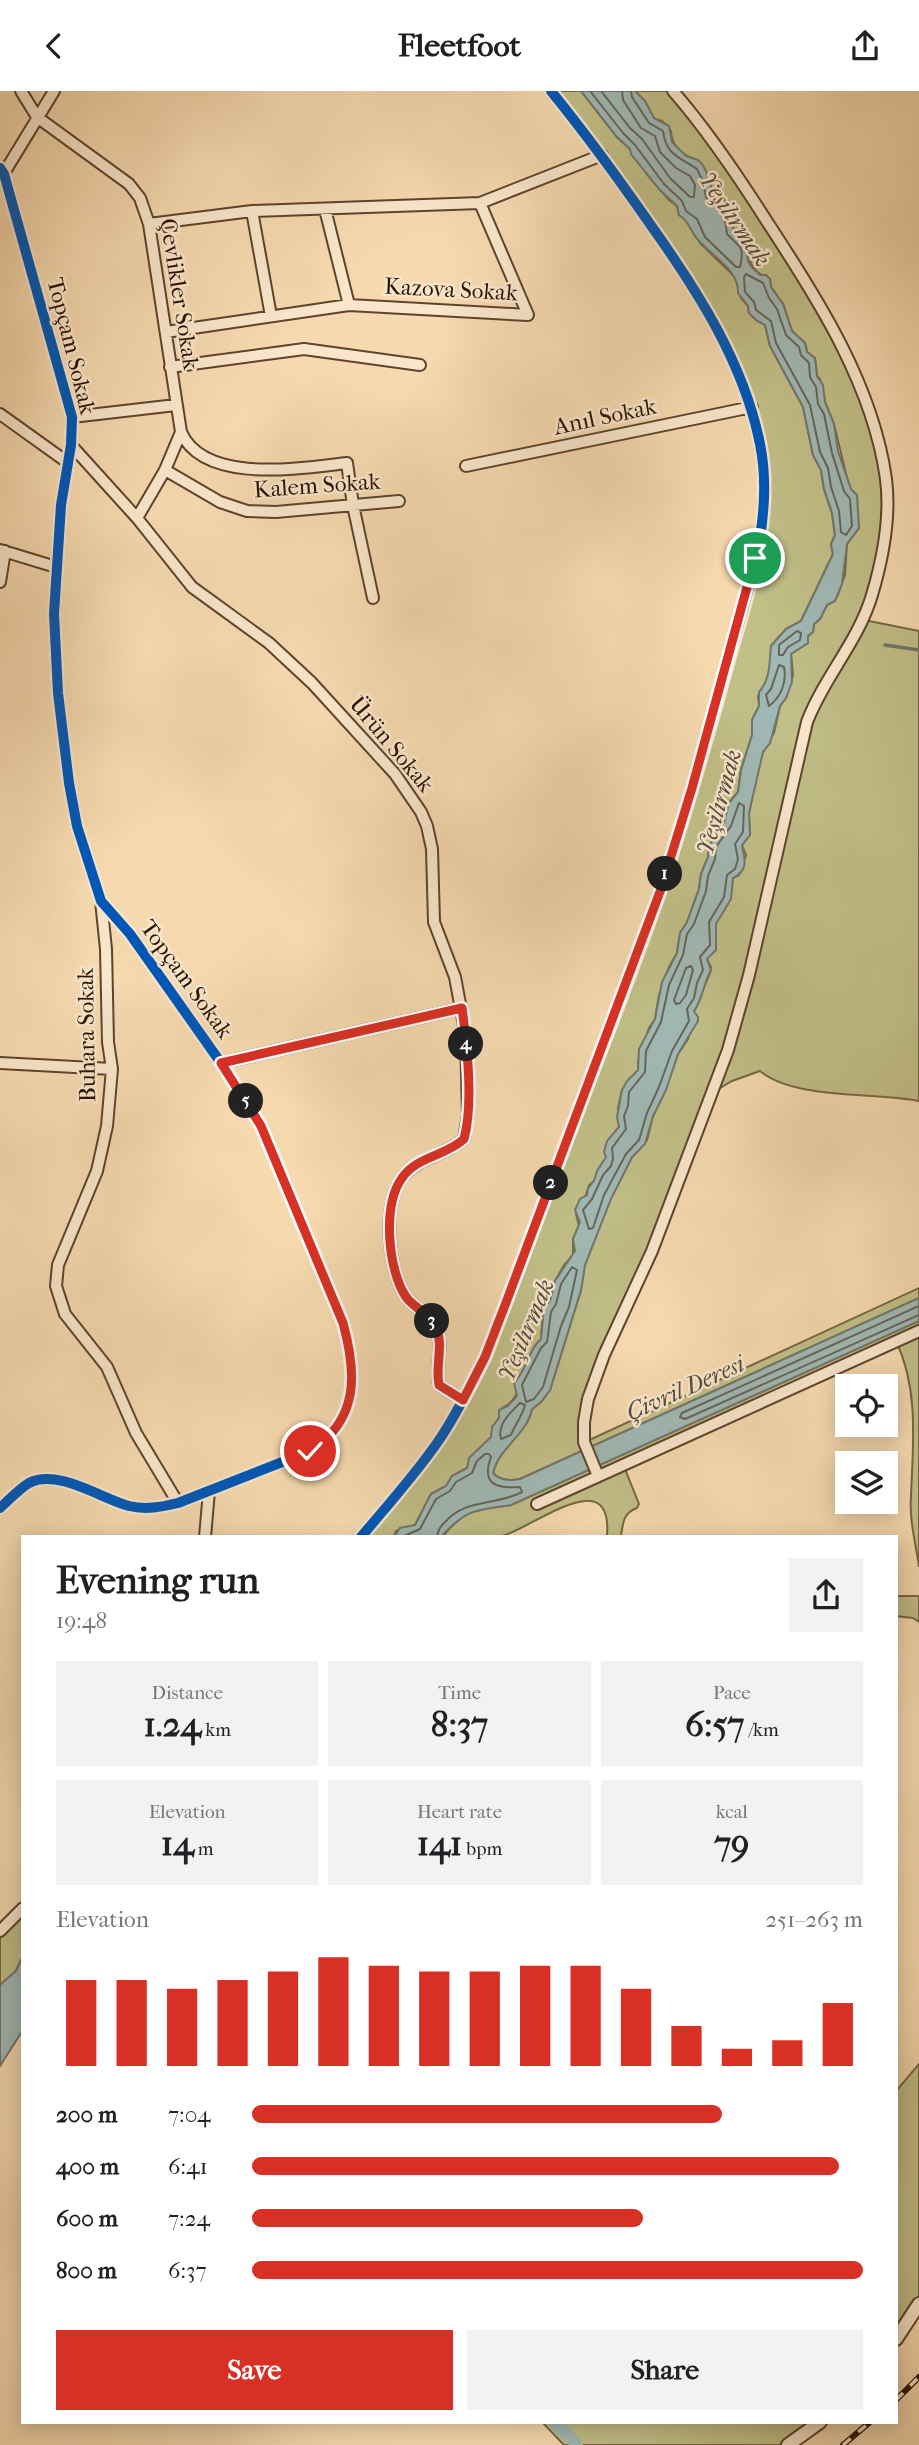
<!DOCTYPE html>
<meta charset="utf-8">
<style>
:root{--surface:#fff;--page:#f2f2f2;--text:#202124;--muted:#757577;--accent:#d93025}
body{margin:0;font-family:"IM FELL French Canon",serif;background:var(--page);color:var(--text);height:100vh;display:flex;flex-direction:column;font-size:26px;white-space:nowrap}
*{box-sizing:border-box;margin:0}
p{font-size:23px;color:var(--muted)}
.icon{flex:none;width:38px;height:38px;fill:none;stroke:currentColor;stroke-width:2;stroke-linecap:round;stroke-linejoin:round}
.map{position:relative;flex:1;overflow:hidden}
.panel{position:absolute;left:21px;top:1444px;width:877px;height:889px;display:flex;flex-direction:column;background:var(--surface);border-radius:0px;box-shadow:0 4px 18px #0003}
.panel>*{flex:none}
.controls{position:absolute;left:835px;top:1283px;display:grid;gap:14px}
.controls a{display:grid;place-items:center;width:63px;height:63px;border-radius:0px;background:var(--surface);box-shadow:0 4px 18px #0003;font-size:35px}
.pin{position:absolute;display:grid;place-items:center;width:60px;height:60px;color:#fff;margin:-30px;border:4px solid #fff;border-radius:50%;box-shadow:0 2px 7px #0007}
.km{position:absolute;width:35px;height:35px;margin:-18px;border-radius:50%;background:#222;color:#fff;font-size:19px;line-height:35px;text-align:center}
.round{display:grid;place-items:center;flex:none;width:74px;height:74px;border-radius:0px;background:var(--page)}
.overview{display:flex;align-items:center;justify-content:space-between;height:119px;padding:0 35px}
h1{font-size:38px;font-weight:800;line-height:52px}
.stats{display:grid;grid-template-columns:repeat(3,1fr);gap:10px;height:119px;padding:7px 35px}
.stats div{display:grid;align-content:center;border-radius:0px;background:var(--page);text-align:center}
.stats b{font-size:35px;font-weight:800}
.stats small{font-size:19px;font-weight:400}
.stats p{font-size:19px}
.chart{height:196px;padding:14px 35px}
.chart p{display:flex;justify-content:space-between}
.chart svg{width:100%;height:126px;margin-top:7px;stroke:var(--accent);stroke-width:6}
.button{display:flex;gap:14px;margin-top:auto;padding:14px 35px}
.button a{flex:1;height:80px;border-radius:0px;background:var(--accent);color:#fff;font-size:28px;font-weight:800;line-height:80px;text-align:center}
.button a+a{background:var(--page);color:var(--text)}
ul{padding:0 35px;list-style:none;font-size:23px}
li{display:grid;grid-template-columns:112px 84px 1fr;align-items:center;height:52px}
li i{height:18px;border-radius:9px;background:var(--accent)}
header{display:flex;justify-content:space-between;align-items:center;height:91px;padding:0 35px;background:var(--surface);font-size:32px;font-weight:800}
.map>svg:first-child{display:block}
</style>
<header><svg class="icon" aria-label="back" viewBox="0 0 24 24"><path d="M15 5l-7 7 7 7"/></svg>Fleetfoot<svg class="icon" aria-label="share" viewBox="0 0 24 24"><path d="M12 15V3M7 8l5-5 5 5M5 13v7h14v-7"/></svg></header>
<div class="map">
<svg width="919" height="2354" viewBox="0 0 919 2354">
<rect width="100%" height="100%" fill="#f6d9af"/>
<filter id="stains"><feTurbulence type="fractalNoise" baseFrequency=".00286" numOctaves="4"/><feColorMatrix values="0 0 0 0 .2 0 0 0 0 .09 0 0 0 0 .02 0 0 0 .5 -.17"/></filter>
<radialGradient id="worn" r=".72"><stop offset=".6" stop-color="#630" stop-opacity="0"/><stop offset="1" stop-color="#630" stop-opacity=".3"/></radialGradient>
<path fill="#c1be87" stroke="#766844" stroke-width="2" d="M551,0H581L617,46L630,58L649,86L669,109L677,115L679,124L691,132L700,152L734,185L738,192L741,207L748,215L749,222L756,229L765,234L770,255L803,316L813,364L821,379L824,398L832,422L835,444L831,453L833,463L801,530L786,538L771,555V576L764,595L758,605L759,615L752,629V644L741,679L738,701L729,712L724,731L709,755L708,766L701,783L699,798L687,831L680,842L677,862L669,876L659,904L655,928L649,937L638,971V979L622,999L618,1017L619,1036L614,1044L604,1072L599,1077L594,1090L589,1094L586,1104L576,1123L579,1135L573,1148V1164L564,1174L555,1190L550,1210L543,1220L541,1248C522,1264 526,1308 502,1317L497,1332L493,1336L491,1346L472,1365L467,1377L452,1385L446,1395L431,1403L415,1434L396,1440L394,1445L361,1446L463,1309L661,798L745,509L764,405L752,316L708,221Z
M635,0H673L681,9L812,205L871,326L888,420L864,529L919,540V1010C875,1001 794,1009 760,980L732,990L712,1002L595,1288L585,1351L919,1197V1207L520,1388C510,1390 500,1390 493,1382C499,1356 527,1343 532,1318L541,1311L550,1299L581,1199L585,1174L611,1107L632,1066L647,1049L653,1025L663,1004L678,963L688,948L694,920L710,882L711,876L707,868C724,848 711,852 716,833C718,825 724,820 727,814C732,805 731,796 733,787L739,784L746,764L742,754L750,744L749,722L759,674L763,661L774,642L780,615L786,607L793,584L791,563L808,552V545L813,541L814,533L820,528L827,514L837,506L845,484L847,453L859,437L834,333L825,311L820,288L817,285L815,267L807,261L805,252L792,240L783,213L771,196L770,188C748,180 748,164 742,144L734,141L731,120L712,102L698,69C684,66 671,55 671,40L662,30L654,28L645,10Z
M919,1230V1476C916,1453 909,1429 911,1405C913,1353 919,1298 896,1250L623,1373L639,1413L637,1417C623,1422 623,1432 621,1445H607C613,1370 533,1437 502,1445C489,1449 456,1445 442,1446C466,1417 476,1419 511,1414Z
M896,1505H919V1531L913,1527L896,1525Z
M23,1817V1865L16,1880L0,1894V1840Z
M919,1973V2213L896,2248V2000Z
M542,2331H820L788,2354H564Z"/>
<path fill="#a0b8b4" stroke="#72766c" stroke-width="2" d="M581,0H635L645,10L654,27L669,35L672,51L686,65L698,69L703,74L710,89L712,102L715,107L729,116L734,141C755,150 744,156 748,170C750,176 756,180 760,184H766L770,188L771,196L783,213L792,240L805,252L807,261L815,267L817,285L823,294L825,311L834,333L838,360L851,398L857,404L859,437L847,453L842,493L835,510L827,514L820,528L814,533L813,541L808,545V552L791,563L792,591L786,607L780,615L770,652L763,661L749,722L750,744L742,754C744,767 750,778 733,787L731,808L716,833V859L707,868L711,879C703,893 703,908 694,920L698,926V930L678,963L666,999L653,1025L645,1053L632,1066L611,1108L585,1174L581,1199L550,1299L541,1311L532,1318C527,1344 499,1356 493,1382C500,1390 510,1390 520,1388L919,1207V1230L511,1414C476,1419 466,1418 442,1445L394,1446L400,1437L415,1434L431,1403L446,1395L452,1385L467,1377L469,1367L491,1346L492,1336L499,1327V1319L508,1315L517,1305L514,1292C526,1280 529,1258 541,1248L544,1216L550,1210L555,1190L575,1160L573,1148L580,1131L575,1119L580,1108L587,1104L588,1097L594,1090L597,1080L606,1066L604,1061L607,1050L619,1036L617,1026L622,999L627,990L638,979L639,958L655,928L662,891L677,862L680,842L687,831L699,798L701,783L708,766L709,755L724,731L729,712L738,701L741,679L752,644V629L759,615V601C771,588 769,571 771,555L786,538L801,530L833,463L831,453L835,444L832,422L824,398L821,379L813,364L803,316L770,255L765,234L756,229L749,222L748,215L738,202C739,179 713,166 699,150C689,140 692,133 679,124L677,115L659,98L631,63L630,58L617,46Z
M23,1865V1939L0,1975V1894L16,1880Z"/>
<g fill="none" stroke-linecap="round" stroke-linejoin="round">
<path stroke="#66655a" stroke-width="2" d="M590,0L623,42L635,54L664,93L682,110L686,120L697,128L705,146L736,176H740C745,154 740,157 727,143L724,121L711,113L706,106L703,91L697,78C679,66 666,64 663,40L649,32L632,6L631,0
M601,0L630,37L642,48L670,87L690,106H694L695,94L690,85L676,77L660,61L655,45L641,37L623,9L622,0
M746,183L763,192L769,207L777,218L786,244L799,256L801,264L809,272L810,286L816,296L818,313L824,323L832,362L844,400L850,408L852,435L846,444L841,441L839,420L831,396L828,377L820,361L810,314L776,252L771,230L756,219L754,211L745,201L744,186Z
M797,540L801,542L800,549L788,556L783,564H779V554Z
M779,574L784,576C787,591 781,606 769,615L766,604L771,598Z
M739,712L744,715L743,741L735,753L738,768L735,778L727,784L724,806L709,831L710,854L700,866L703,879L697,892L694,907L687,918L689,930L672,960L659,996L647,1022L639,1049L626,1063L604,1104L593,1137L589,1138L583,1119L592,1108L603,1084L611,1075L613,1067L612,1057L626,1038L624,1025L628,1015L629,1001L645,981L646,960L661,931L669,894L683,864L687,843L694,833L706,800L708,785L715,768L716,756L731,735Z
M691,875L693,879L686,904L680,912L676,913L674,909L686,877Z
M572,1176L577,1179L569,1216L561,1235L543,1296L534,1308L526,1311L522,1294L541,1257L547,1251L551,1221L556,1213L561,1193Z
M919,1215L682,1322L680,1326L685,1328L919,1224
M520,1312L525,1314C522,1326 515,1333 511,1344L501,1348C497,1333 510,1322 520,1312Z
M402,1446L420,1438L436,1408L450,1400L456,1391L472,1382L477,1370L485,1363H489L491,1366C481,1393 496,1398 520,1396L522,1401C496,1415 466,1407 445,1431C440,1436 438,1439 437,1446"/>
<path stroke="#72766c" stroke-width="3.5" d="M885,554L919,559"/>
<path stroke="#a0b8b4" stroke-width="12" d="M555,2331L577,2354"/>
<defs>
<path id="minor" d="M21,0L37,26L129,93L140,107L149,133L181,341L165,379L137,427
M0,77L4,83L72,326L71,354L61,414L54,523L58,602L69,692L77,735L101,810L130,843L233,989L261,1035L343,1232C357,1283 359,1329 310,1360L178,1412C161,1416 146,1419 129,1415C102,1408 57,1377 29,1392C19,1398 9,1409 0,1417
M1,87L54,0
M325,118L349,214
M252,120L271,225
M149,133L252,120L480,112
M166,241L349,214L528,224L480,112L602,64
M170,276L304,258L420,274
M0,323L67,371
M72,326L176,314
M181,341C204,394 302,377 347,372L353,414L373,507
M71,354L137,427L192,496L269,552L312,592L395,683L421,721L427,735L432,758L434,831L455,886L466,945L468,1024L464,1048C445,1065 417,1066 402,1087C382,1115 388,1179 406,1206C414,1217 430,1223 436,1236C444,1254 435,1276 439,1294L463,1309
M466,375L752,316
M165,379L220,411L247,420L276,421L399,410
M0,459L56,476
M0,491L5,460
M101,810L106,858L108,951L112,978L107,1035L97,1080L58,1174L56,1195L65,1223L107,1276L136,1342L178,1412
M0,972L112,978
M221,972L462,917
M598,1385L584,1351V1331L588,1308L604,1264L652,1160L728,959L749,884L807,631C824,586 858,551 872,504C883,467 891,427 886,388C873,294 818,208 766,129C738,85 708,40 673,0
M537,1413L919,1240
M205,1446L209,1400
M361,1446C387,1415 414,1385 437,1352C456,1325 470,1295 485,1266C521,1171 557,1076 592,982C616,920 641,857 662,794C684,726 704,658 723,589C743,514 776,432 760,353C744,272 697,199 650,133C618,87 586,43 551,0
M0,1840L23,1817"/>
<path id="tertiary" d="M896,2248L919,2213
M788,2354L820,2331"/>
</defs>
<use href="#minor" stroke="#5e442c" stroke-width="14"/>
<use href="#tertiary" stroke="#5e442c" stroke-width="16"/>
<use href="#minor" stroke="#f9e6cb" stroke-width="10"/>
<use href="#tertiary" stroke="#f9e6cb" stroke-width="12"/>
<defs>
<path id="rail" d="M896,2309L919,2286
M843,2354L870,2331"/>
</defs>
<use href="#rail" stroke="#2c1201" stroke-width="6"/>
<use href="#rail" stroke="#f9e6cb" stroke-width="3.5" stroke-dasharray="10" stroke-linecap="butt"/>
<defs>
<path id="cycleway" d="M0,77L4,83L72,326L71,354L61,414L54,523L58,602L69,692L77,735L101,810L130,843L233,989L261,1035L343,1232C357,1283 359,1329 310,1360L178,1412C161,1416 146,1419 129,1415C102,1408 57,1377 29,1392C19,1398 9,1409 0,1417
M361,1446C387,1415 414,1385 437,1352C456,1325 470,1295 485,1266C521,1171 557,1076 592,982C616,920 641,857 662,794C684,726 704,658 723,589C743,514 776,432 760,353C744,272 697,199 650,133C618,87 586,43 551,0"/>
</defs>
<use href="#cycleway" stroke="#f9e6cb" stroke-width="15"/>
<use href="#cycleway" stroke="#0057b8" stroke-width="10"/>
</g>
<g fill="none" stroke-linecap="round" stroke-linejoin="round">
<defs>
<path id="route" d="M310,1360C359,1329 357,1283 343,1232L261,1035L221,972L462,917C467,953 474,1012 464,1048C446,1065 417,1065 402,1087C382,1115 388,1179 406,1206C414,1217 430,1223 436,1236C444,1254 435,1275 439,1294L463,1309L485,1266L507,1209L661,798L692,697L755,467"/>
</defs>
<use href="#route" stroke="#fff" stroke-width="14"/>
<use href="#route" stroke="#d93025" stroke-width="9"/>
</g>
<g text-anchor="middle" stroke-width="5" stroke-linejoin="round" paint-order="stroke">
<g font-size="23" fill="#2c1201" stroke="#f9e6cb">
<text transform="translate(451 198) rotate(3)" y="8">Kazova Sokak</text>
<text transform="translate(180 203) rotate(81)" y="8">Çevlikler Sokak</text>
<text transform="translate(72 255) rotate(76)" y="8">Topçam Sokak</text>
<text transform="translate(605 325) rotate(-12)" y="8">Anıl Sokak</text>
<text transform="translate(317 394) rotate(-4)" y="8">Kalem Sokak</text>
<text transform="translate(392 653) rotate(50)" y="8">Ürün Sokak</text>
<text transform="translate(187 888) rotate(54)" y="8">Topçam Sokak</text>
<text transform="translate(86 944) rotate(-91)" y="8">Buhara Sokak</text>
</g>
<g font-size="24" font-style="italic" fill="#554c40" stroke="#f9e6cb">
<text transform="translate(735 128) rotate(56)" y="8">Yeşilırmak</text>
<text transform="translate(719 711) rotate(-74)" y="8">Yeşilırmak</text>
<text transform="translate(526 1239) rotate(-67)" y="8">Yeşilırmak</text>
<text transform="translate(685 1297) rotate(-24)" y="8">Çivril Deresi</text>
</g>
</g>
<rect width="100%" height="100%" filter="url(#stains)"/>
<rect width="100%" height="100%" fill="url(#worn)"/>
</svg>
<div class="controls">
<a><svg class="icon" aria-label="locate" viewBox="0 0 24 24"><circle cx="12" cy="12" r="6"/><path d="M12 2v4M12 18v4M2 12h4M18 12h4"/></svg></a>
<a><svg class="icon" aria-label="layers" viewBox="0 0 24 24"><path d="M12 4l9 5-9 5-9-5zM3 14l9 5 9-5"/></svg></a>
</div>
<div class="pin" style="left:755px;top:467px;background:#1e9e55"><svg class="icon" aria-label="arrive" viewBox="0 0 24 24"><path d="M6 21V4h12l-3 4 3 4H6"/></svg></div>
<div class="pin" style="left:310px;top:1360px;background:#d93025"><svg class="icon" aria-label="check" viewBox="0 0 24 24"><path d="M5 12l5 5 9-10"/></svg></div>
<b class="km" style="left:665px;top:783px">1</b>
<b class="km" style="left:551px;top:1092px">2</b>
<b class="km" style="left:432px;top:1230px">3</b>
<b class="km" style="left:466px;top:953px">4</b>
<b class="km" style="left:246px;top:1010px">5</b>
<section class="panel">
<div class="overview"><div><h1>Evening run</h1><p>19:48</p></div><a class="round"><svg class="icon" aria-label="share" viewBox="0 0 24 24"><path d="M12 15V3M7 8l5-5 5 5M5 13v7h14v-7"/></svg></a></div>
<div class="stats">
<div><p>Distance</p><b>1.24<small> km</small></b></div>
<div><p>Time</p><b>8:37</b></div>
<div><p>Pace</p><b>6:57<small> /km</small></b></div>
</div>
<div class="stats">
<div><p>Elevation</p><b>14<small> m</small></b></div>
<div><p>Heart rate</p><b>141<small> bpm</small></b></div>
<div><p>kcal</p><b>79</b></div>
</div>
<div class="chart"><p><span>Elevation</span>251–263 m</p>
<svg viewBox="0 0 160 44" preserveAspectRatio="none"><path d="M5 44V14M15 44V14M25 44V17M35 44V14M45 44V11M55 44V6M65 44V9M75 44V11M85 44V11M95 44V9M105 44V9M115 44V17M125 44V30M135 44V38M145 44V35M155 44V22"/></svg>
</div>
<ul>
<li><b>200 m</b>7:04<i style="width:77%"></i></li>
<li><b>400 m</b>6:41<i style="width:96%"></i></li>
<li><b>600 m</b>7:24<i style="width:64%"></i></li>
<li><b>800 m</b>6:37<i style="width:100%"></i></li>
</ul>
<div class="button"><a>Save</a><a>Share</a></div>
</section>
</div>
